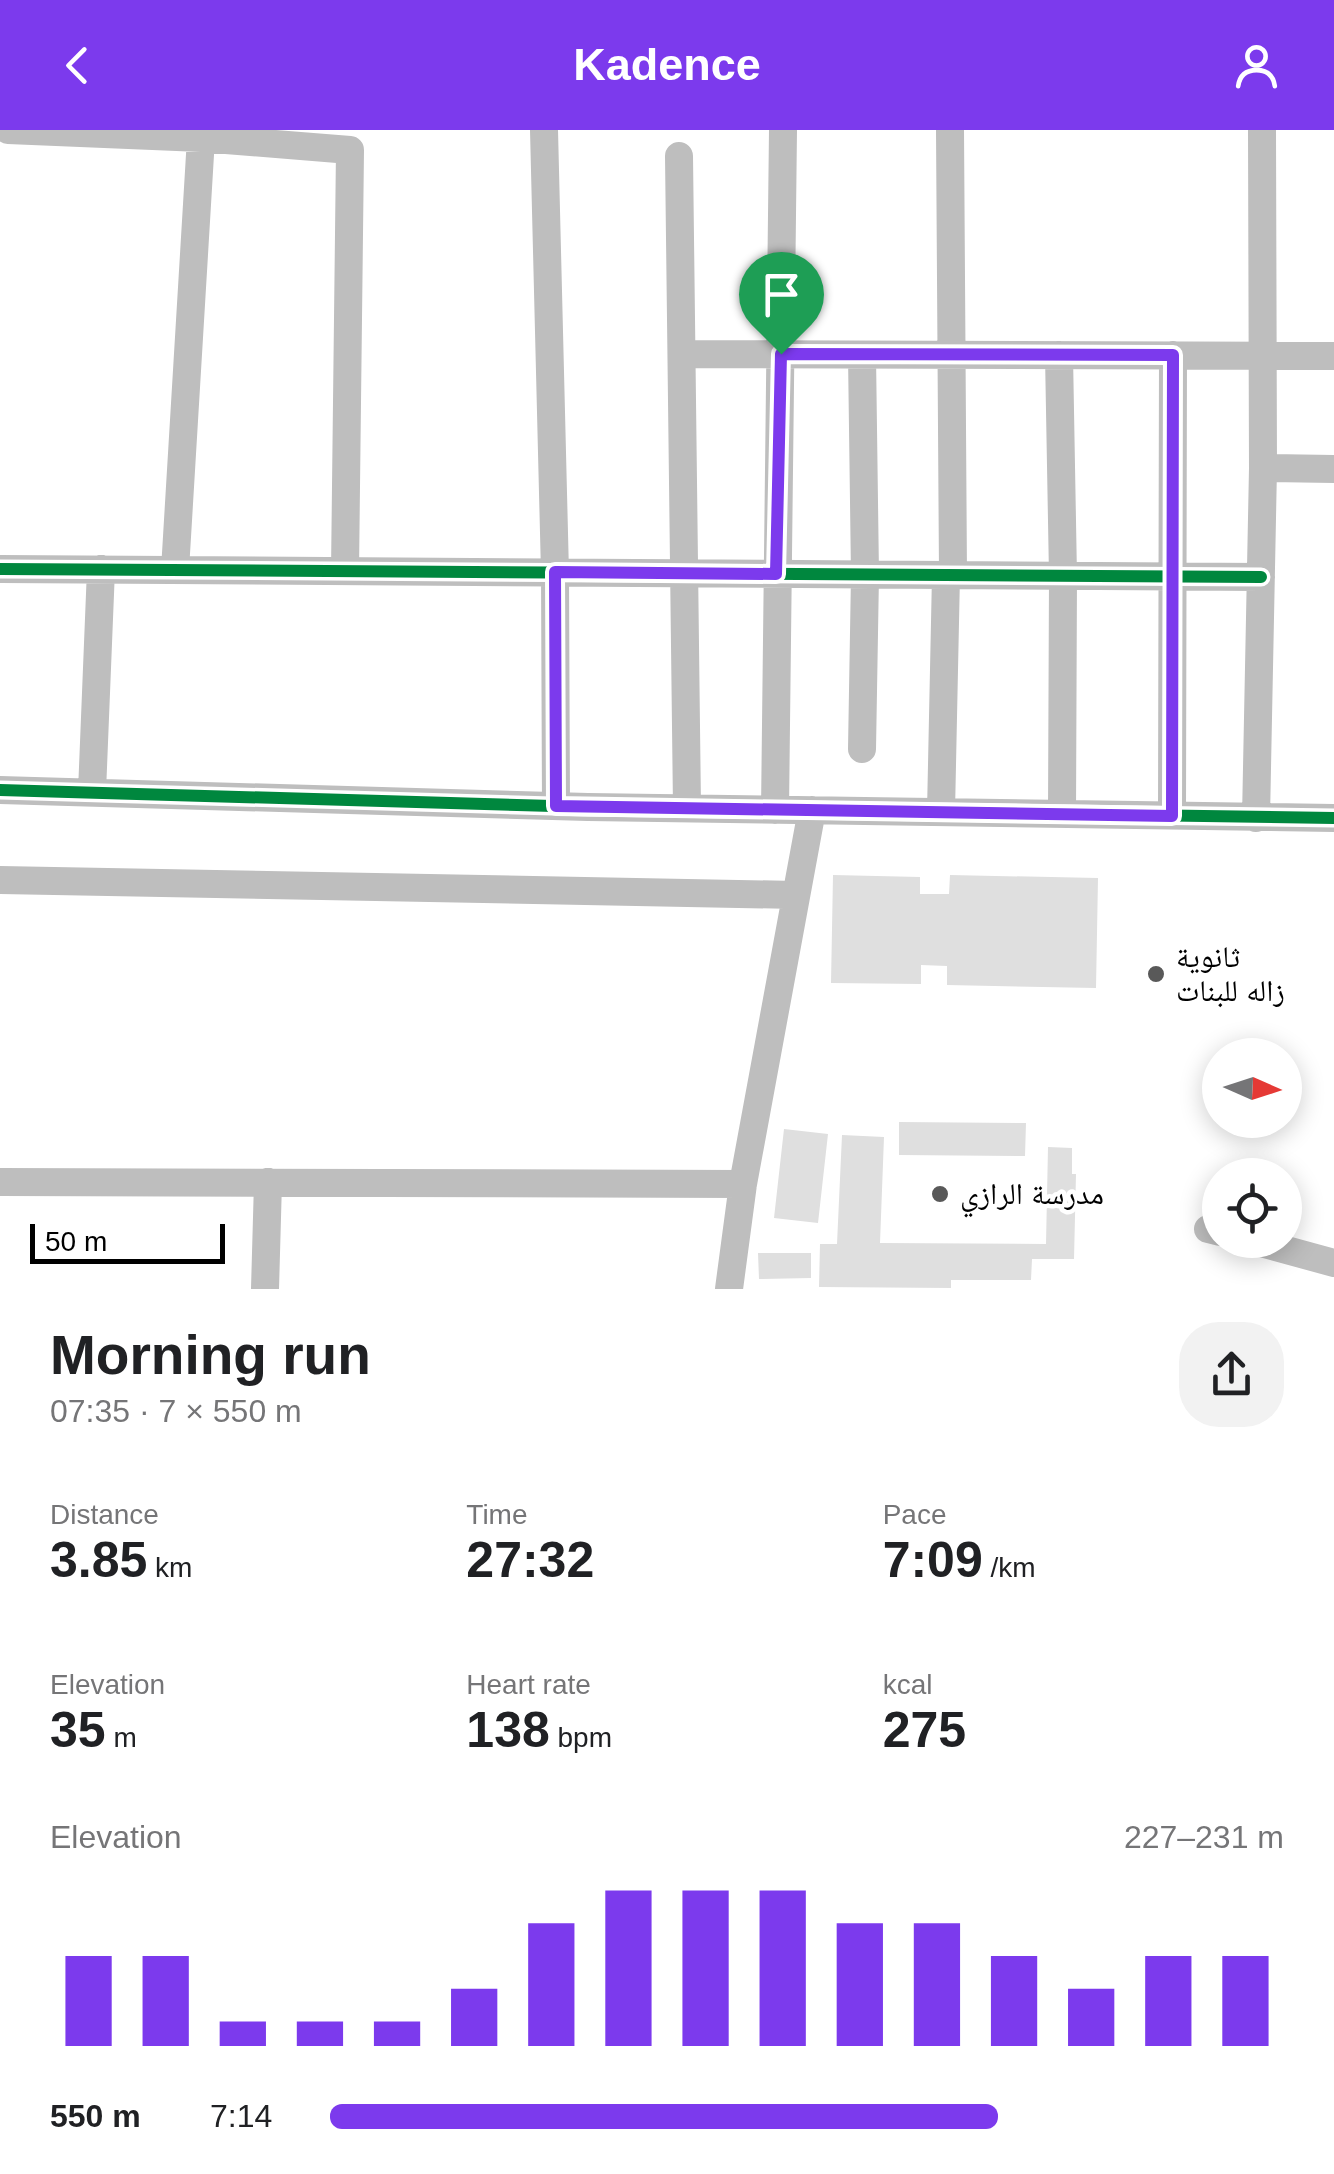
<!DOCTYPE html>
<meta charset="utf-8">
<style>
:root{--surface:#fff;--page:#f2f2f2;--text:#202124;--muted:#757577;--accent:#7c3aed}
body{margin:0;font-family:Helvetica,"Noto Naskh Arabic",sans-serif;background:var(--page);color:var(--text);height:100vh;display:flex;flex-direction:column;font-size:38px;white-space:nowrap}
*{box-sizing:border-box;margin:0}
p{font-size:32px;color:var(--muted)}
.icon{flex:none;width:55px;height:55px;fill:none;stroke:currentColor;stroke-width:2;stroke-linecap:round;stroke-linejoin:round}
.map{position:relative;height:1159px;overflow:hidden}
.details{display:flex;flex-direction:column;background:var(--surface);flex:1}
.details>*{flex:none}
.needle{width:65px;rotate:93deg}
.controls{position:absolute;left:1202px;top:908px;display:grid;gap:20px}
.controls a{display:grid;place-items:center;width:100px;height:100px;border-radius:50%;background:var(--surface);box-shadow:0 5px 25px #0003;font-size:50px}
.scale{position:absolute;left:30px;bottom:25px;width:195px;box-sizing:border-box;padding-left:10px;border:5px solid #000;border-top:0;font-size:28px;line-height:35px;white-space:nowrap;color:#000;-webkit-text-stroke:8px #fff;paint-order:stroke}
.pin{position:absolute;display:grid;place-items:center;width:85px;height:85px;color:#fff;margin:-102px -42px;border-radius:50% 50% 50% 0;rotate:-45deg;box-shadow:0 0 10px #0007}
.pin .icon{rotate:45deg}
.round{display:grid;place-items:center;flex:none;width:105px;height:105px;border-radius:40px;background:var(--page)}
.headline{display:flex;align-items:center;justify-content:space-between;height:170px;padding:0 50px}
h1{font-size:55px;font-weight:800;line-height:75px}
.stats{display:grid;grid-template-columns:repeat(3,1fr);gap:15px;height:170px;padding:10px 50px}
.stats div{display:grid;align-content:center}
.stats b{font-size:50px;font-weight:800}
.stats small{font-size:28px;font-weight:400}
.stats p{font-size:28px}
.chart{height:280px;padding:20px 50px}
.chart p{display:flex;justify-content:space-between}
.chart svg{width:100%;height:180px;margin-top:10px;stroke:var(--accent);stroke-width:6}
ul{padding:0 50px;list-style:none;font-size:32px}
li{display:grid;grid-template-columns:160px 120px 1fr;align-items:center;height:75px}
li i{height:25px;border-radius:12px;background:var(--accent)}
header{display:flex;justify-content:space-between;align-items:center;height:130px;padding:0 50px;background:var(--accent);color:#fff;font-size:45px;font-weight:800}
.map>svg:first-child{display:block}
</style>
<header><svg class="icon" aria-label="back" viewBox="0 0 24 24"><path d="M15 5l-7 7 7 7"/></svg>Kadence<svg class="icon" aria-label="person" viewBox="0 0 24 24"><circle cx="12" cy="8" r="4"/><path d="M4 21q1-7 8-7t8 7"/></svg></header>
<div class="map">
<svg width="1334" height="1159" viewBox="0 0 1334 1159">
<rect width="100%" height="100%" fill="#fff"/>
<path fill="#dfdfdf" d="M833,745L920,747V764H949L950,745L1098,748L1096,858L947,855V836L921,835V854L831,853Z
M899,992L1026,993L1025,1026L899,1025Z
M784,999L828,1004L818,1093L774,1088Z
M842,1005L884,1007L880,1113L1046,1114L1048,1017L1072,1018V1044H1076L1074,1129H1032L1031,1150H951V1158L819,1157L820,1114H837Z
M758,1123H811V1148L759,1149Z"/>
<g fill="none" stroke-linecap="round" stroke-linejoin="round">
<path stroke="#bebebe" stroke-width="28" d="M8,0L201,8L350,20L345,441
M544,0L555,443L556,676
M950,0L953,445
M1262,0L1263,338
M679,26L687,678
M684,224L1334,226
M862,225L865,445L862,619
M1059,225L1063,446L1062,684
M0,439L1261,447
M175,440L201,8
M0,660L588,677L1334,688
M92,662L101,439
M775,680L783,0
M941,682L946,445
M1172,685L1173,225
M1256,688L1263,338L1334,339
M0,750L796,765
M0,1052L743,1054
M1208,1099L1220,1102
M1250,1110L1334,1133
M265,1159L268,1052
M729,1159L743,1054L812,680"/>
<defs>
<path id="cycleway" d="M0,439L1261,447
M0,660L588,677L1334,688"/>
</defs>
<use href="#cycleway" stroke="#fff" stroke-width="19"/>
<use href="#cycleway" stroke="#00873e" stroke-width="12"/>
</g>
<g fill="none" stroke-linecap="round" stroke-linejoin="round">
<defs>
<path id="route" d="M781,224L1173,225L1172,686L556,676L555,442L776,444Z"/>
</defs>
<use href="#route" stroke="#fff" stroke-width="20"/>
<use href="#route" stroke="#7c3aed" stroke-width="12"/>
</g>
<g fill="#595959" stroke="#fff" stroke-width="4">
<circle cx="1156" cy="844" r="10"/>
<circle cx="940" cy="1064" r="10"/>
</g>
<g text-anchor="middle" stroke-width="9" stroke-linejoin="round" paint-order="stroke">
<g font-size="30" fill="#000" stroke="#fff" text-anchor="start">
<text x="1176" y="837">ثانوية<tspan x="1176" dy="34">زاله للبنات</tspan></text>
<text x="960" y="1074">مدرسة الرازي</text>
</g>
</g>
</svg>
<div class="controls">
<a><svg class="needle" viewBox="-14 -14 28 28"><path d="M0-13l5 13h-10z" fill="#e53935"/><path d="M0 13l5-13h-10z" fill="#757577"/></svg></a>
<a><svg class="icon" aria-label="locate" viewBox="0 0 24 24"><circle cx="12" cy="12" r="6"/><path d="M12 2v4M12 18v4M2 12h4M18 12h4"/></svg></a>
</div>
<div class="scale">50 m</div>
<div class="pin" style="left:781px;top:224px;background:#1e9e55"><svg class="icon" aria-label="arrive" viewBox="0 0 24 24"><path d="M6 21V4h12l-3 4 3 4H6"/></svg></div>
</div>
<section class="details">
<div class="headline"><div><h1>Morning run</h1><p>07:35 · 7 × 550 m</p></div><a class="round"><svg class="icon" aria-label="share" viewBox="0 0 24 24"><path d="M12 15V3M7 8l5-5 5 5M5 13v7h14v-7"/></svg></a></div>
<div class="stats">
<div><p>Distance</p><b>3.85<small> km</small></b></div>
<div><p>Time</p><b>27:32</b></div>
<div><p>Pace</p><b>7:09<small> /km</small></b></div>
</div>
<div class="stats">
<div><p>Elevation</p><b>35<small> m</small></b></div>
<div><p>Heart rate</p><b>138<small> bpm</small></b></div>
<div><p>kcal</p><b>275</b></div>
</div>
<div class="chart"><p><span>Elevation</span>227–231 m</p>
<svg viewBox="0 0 160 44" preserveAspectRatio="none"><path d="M5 44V22M15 44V22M25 44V38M35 44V38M45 44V38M55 44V30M65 44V14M75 44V6M85 44V6M95 44V6M105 44V14M115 44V14M125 44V22M135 44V30M145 44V22M155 44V22"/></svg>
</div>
<ul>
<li><b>550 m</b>7:14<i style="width:70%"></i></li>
</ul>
</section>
